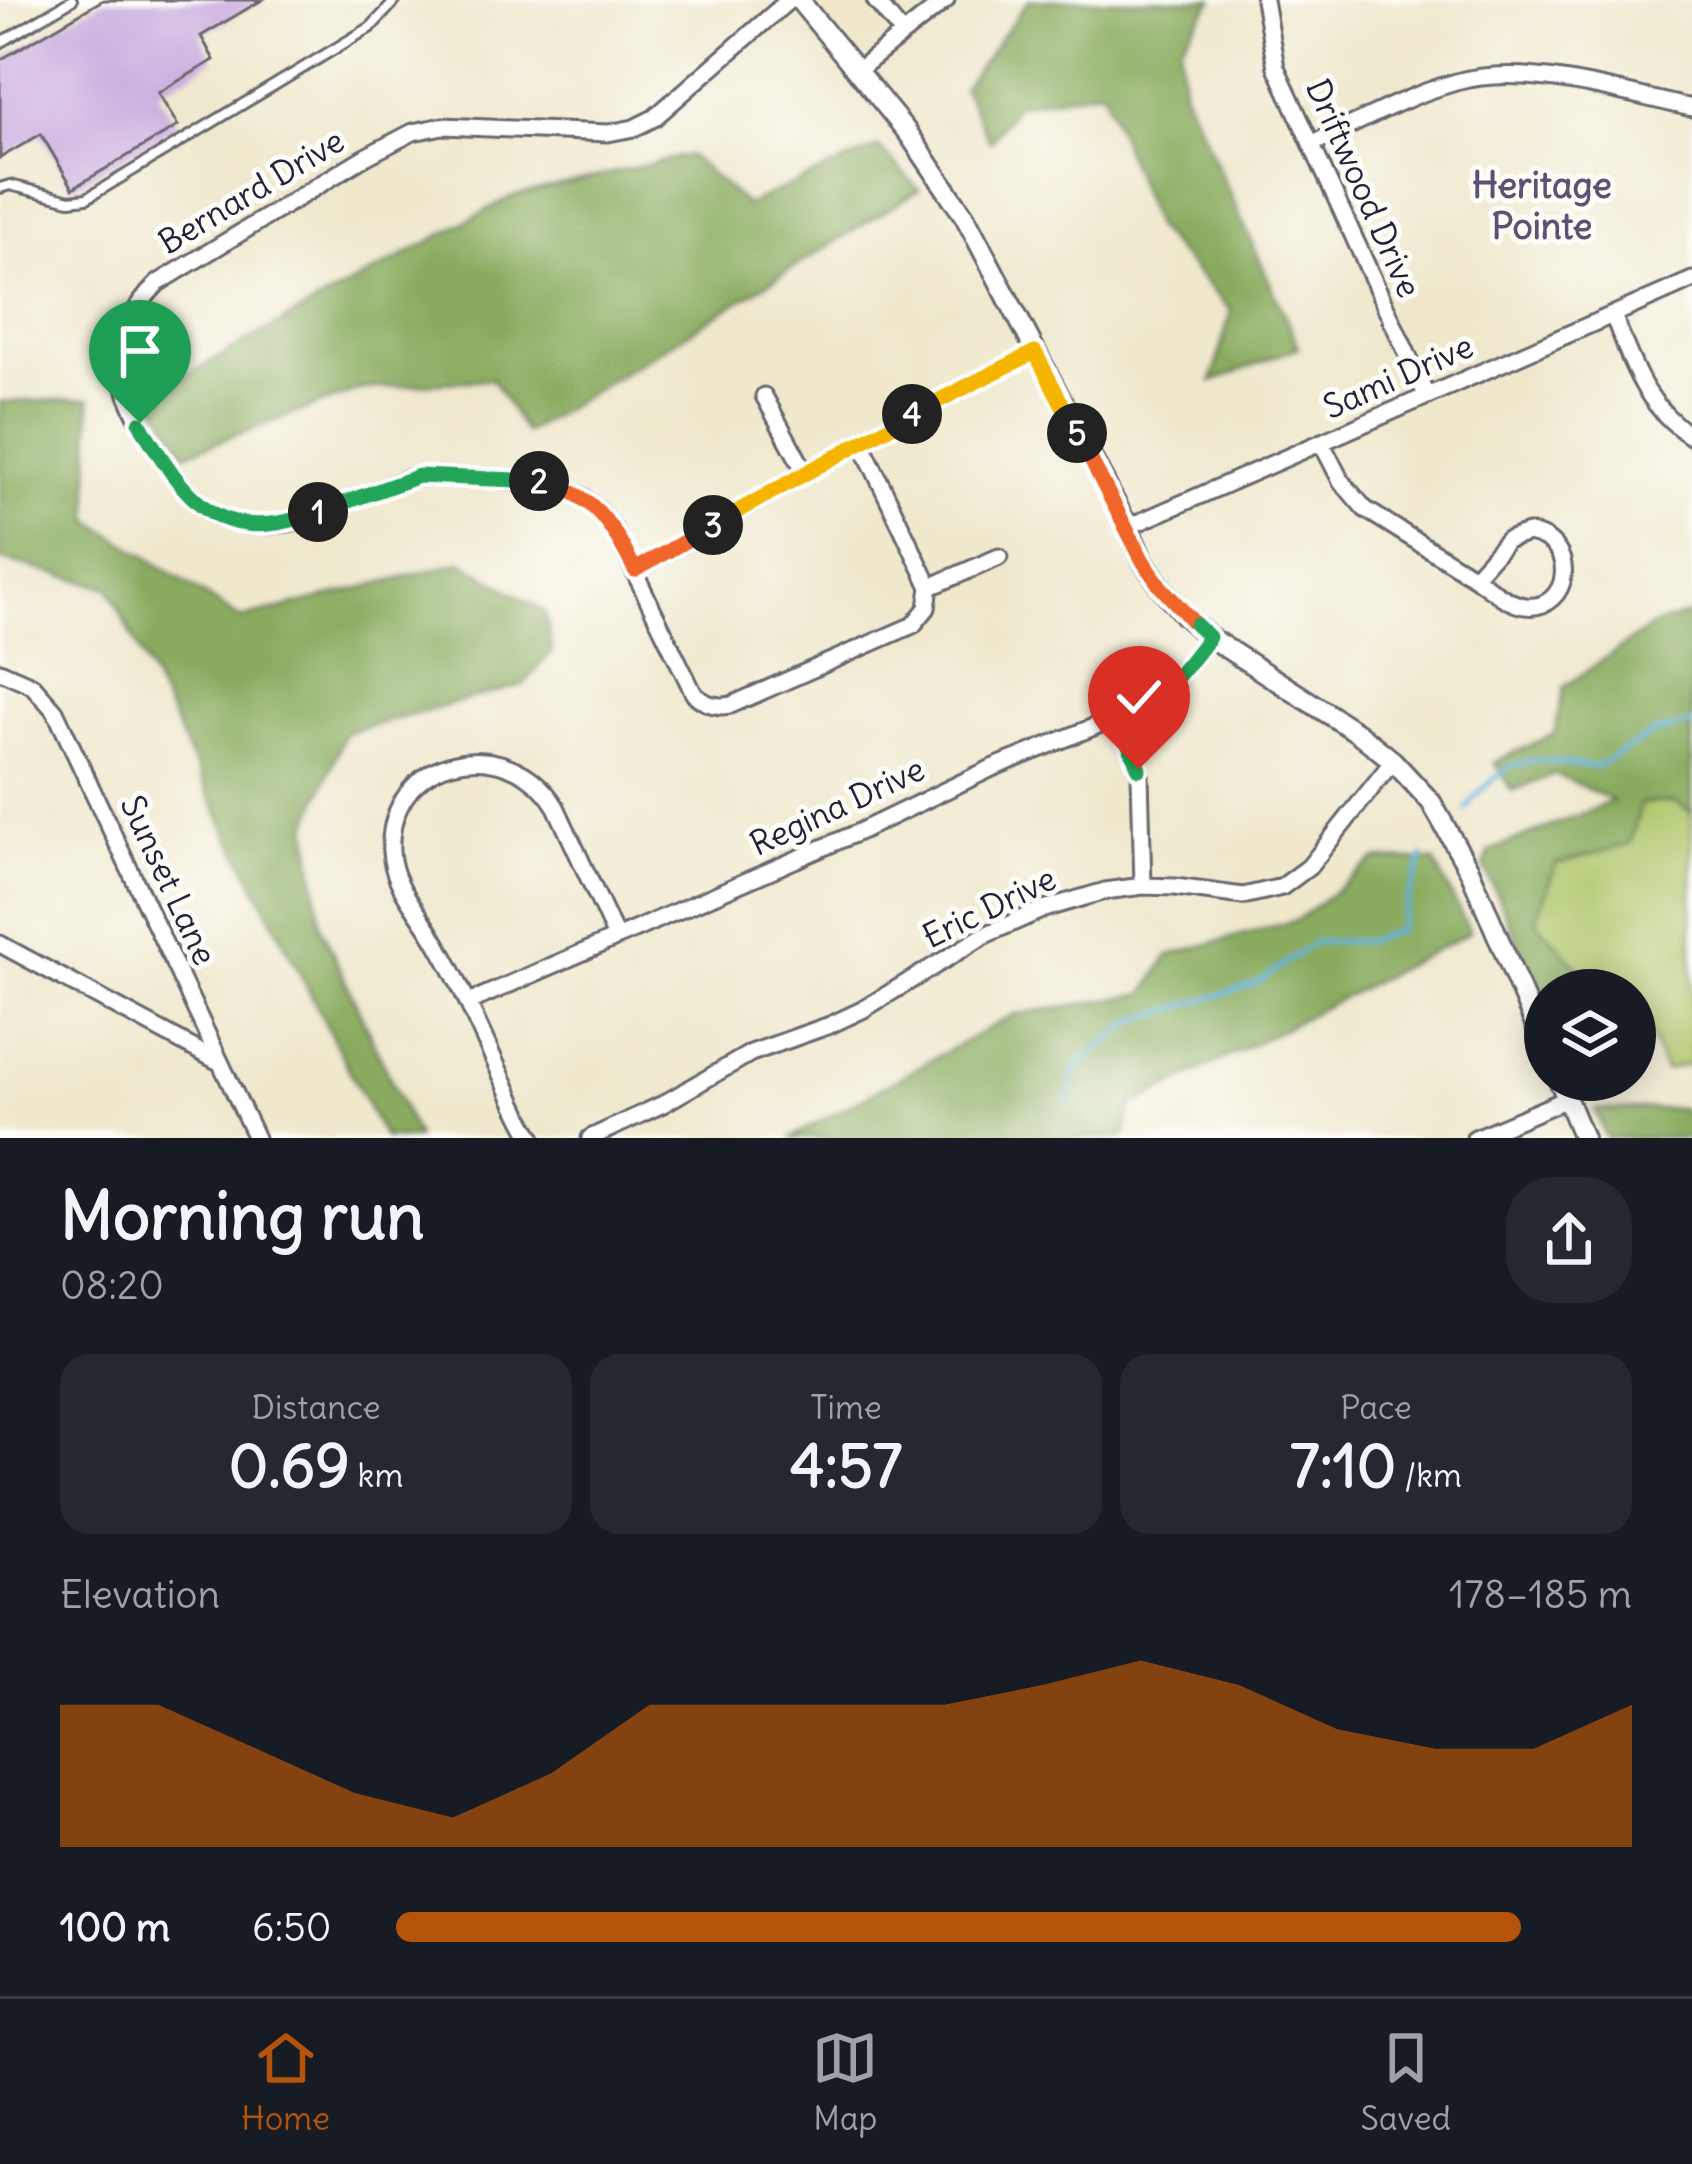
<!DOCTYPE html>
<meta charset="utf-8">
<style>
:root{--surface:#171b24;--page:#242831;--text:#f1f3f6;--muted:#9ea1a6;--line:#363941;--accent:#b45309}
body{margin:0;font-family:Delius,sans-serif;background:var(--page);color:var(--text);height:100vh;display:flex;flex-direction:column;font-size:45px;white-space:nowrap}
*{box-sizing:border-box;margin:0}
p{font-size:39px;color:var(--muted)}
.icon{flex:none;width:66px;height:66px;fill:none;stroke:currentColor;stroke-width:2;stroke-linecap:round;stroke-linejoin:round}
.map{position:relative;height:1138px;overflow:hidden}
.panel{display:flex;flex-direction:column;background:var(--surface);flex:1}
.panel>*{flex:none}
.controls{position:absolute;left:1524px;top:969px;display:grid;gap:24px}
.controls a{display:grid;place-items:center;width:132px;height:132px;border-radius:50%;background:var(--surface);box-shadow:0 6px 30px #0003;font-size:60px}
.pin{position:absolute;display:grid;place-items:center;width:102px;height:102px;color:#fff;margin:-123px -51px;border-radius:50% 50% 50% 0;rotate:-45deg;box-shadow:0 0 12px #0007}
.pin .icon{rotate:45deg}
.km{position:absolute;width:60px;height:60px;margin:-30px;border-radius:50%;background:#222;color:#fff;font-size:33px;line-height:60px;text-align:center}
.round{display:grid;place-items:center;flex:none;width:126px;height:126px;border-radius:48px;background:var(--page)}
.summary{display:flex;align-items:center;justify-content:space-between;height:204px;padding:0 60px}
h1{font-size:66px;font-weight:800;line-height:90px}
.stats{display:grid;grid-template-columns:repeat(3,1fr);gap:18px;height:204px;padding:12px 60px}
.stats div{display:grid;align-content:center;border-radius:30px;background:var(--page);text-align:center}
.stats b{font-size:60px;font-weight:800}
.stats small{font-size:33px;font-weight:400}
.stats p{font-size:33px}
.chart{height:336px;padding:24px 60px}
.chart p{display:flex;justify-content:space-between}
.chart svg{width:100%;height:216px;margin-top:12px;fill:var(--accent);opacity:.7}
ul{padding:0 60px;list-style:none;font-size:39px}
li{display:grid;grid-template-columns:192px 144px 1fr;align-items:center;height:90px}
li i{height:30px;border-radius:15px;background:var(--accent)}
.tab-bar{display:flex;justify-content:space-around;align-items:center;height:168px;border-top:3px solid var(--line);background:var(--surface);font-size:33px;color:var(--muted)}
.tab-bar a{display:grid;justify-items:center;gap:6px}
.tab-bar .current{color:var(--accent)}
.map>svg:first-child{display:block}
</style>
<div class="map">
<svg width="1692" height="1138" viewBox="0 0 1692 1138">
<rect width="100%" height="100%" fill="#fdfcf7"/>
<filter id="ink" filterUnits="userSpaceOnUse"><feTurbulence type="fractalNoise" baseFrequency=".00833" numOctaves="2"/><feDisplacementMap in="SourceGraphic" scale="24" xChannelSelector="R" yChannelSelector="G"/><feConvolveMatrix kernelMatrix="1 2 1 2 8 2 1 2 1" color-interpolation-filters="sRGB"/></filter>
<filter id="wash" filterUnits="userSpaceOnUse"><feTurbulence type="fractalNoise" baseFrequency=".004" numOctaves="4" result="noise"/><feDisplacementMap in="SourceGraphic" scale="48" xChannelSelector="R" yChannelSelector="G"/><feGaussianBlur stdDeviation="2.7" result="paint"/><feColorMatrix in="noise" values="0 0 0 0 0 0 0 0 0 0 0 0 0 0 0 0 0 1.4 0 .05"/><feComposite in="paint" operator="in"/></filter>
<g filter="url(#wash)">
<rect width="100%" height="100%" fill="#efe8cd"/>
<path fill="#aec66b" stroke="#687453" stroke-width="3" d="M1676,802L1692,813V1063L1665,1070L1635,1000V990H1599L1536,921L1556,864L1629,844L1640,803Z"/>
<path fill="#8aab5f" stroke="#56664d" stroke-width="3" d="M1029,0H1213L1180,46L1183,90L1299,347L1212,382L1231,311L1155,228L1102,89L1016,105L990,142L963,88Z
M879,147L919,190L525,433L492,379L361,389L185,454L151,394L511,197L689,155L746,205Z
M90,399V520L241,619L462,562L545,612L552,651L523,685L345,733L308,825L321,927L417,1138H384L212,801L109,588L0,559V402Z
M1692,613V813L1676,802L1641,803L1630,844L1556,864L1536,921L1599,990H1545V1004L1484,866L1490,851L1613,801L1555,774L1512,791L1494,762L1554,734L1564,687L1652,626Z
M1376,859L1434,861L1470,932L1132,1106L1124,1138H790L1013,1015L1144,994L1169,955L1297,920Z
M1680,1108L1692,1119V1138H1606L1595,1110Z"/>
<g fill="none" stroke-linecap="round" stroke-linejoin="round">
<path stroke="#5fb3db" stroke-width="4.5" d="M1466,809L1475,796L1509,766L1534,760L1596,767L1654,733L1692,724
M1067,1102L1077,1066L1134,1021L1258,983L1314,942L1366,941L1397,931L1423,856"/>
</g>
<g id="blocks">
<path fill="#c9abde" d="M103,0H262L201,36L214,60L158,93L178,126L73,188L41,134L0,158V60Z"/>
</g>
</g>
<g filter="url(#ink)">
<use href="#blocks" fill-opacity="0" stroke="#6a676e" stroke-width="3"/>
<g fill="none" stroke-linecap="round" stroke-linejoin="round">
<defs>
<path id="service" d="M0,43L72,0
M0,188L10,185L70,200L87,198L371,27L396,0"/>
<path id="minor" d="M789,0L654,118L634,128L608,133L443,126L413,132L365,157L158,283C100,341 116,388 157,450C193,506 220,537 293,522L409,478L442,476L553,484L583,497L599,511L614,530L694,694C705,704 716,708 731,705L913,625L927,608L930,587L861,442
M875,0L903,34
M1264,0L1276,67L1426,395
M858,70L946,0
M1312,144C1359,122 1406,96 1456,82C1528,62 1620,93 1692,108
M1613,315C1633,365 1644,405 1692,437
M764,396L805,472
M1321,442L1341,481L1365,509L1474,577
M1128,527L1692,280
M1528,533C1581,541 1570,612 1525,606C1507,604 1489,587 1474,577L1507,540Z
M636,570L888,427L1035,352
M930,587L999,557
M0,671L32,685L55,711L256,1138
M1118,718L1132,747L1140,775L1143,886
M0,944L219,1062
M469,1002L861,831L992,768L1143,707L1174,682L1209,637
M533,1138C521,1121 513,1100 504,1081C480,1031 460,980 431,933C415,907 393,884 391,852C386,756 507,727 556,807L616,937
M590,1138L663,1104L751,1053L830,1025L862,1010L985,935L1044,909L1105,891L1143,886L1175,887L1243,896L1282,887L1309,867L1393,761
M1475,1138L1567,1099"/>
<path id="tertiary" d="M799,0L908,133L965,217L1128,527L1143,561L1160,586L1185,616L1209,637L1358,733L1393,761L1431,802L1470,871L1545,1048
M1559,1080L1583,1138"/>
</defs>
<use href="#service" stroke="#6a676e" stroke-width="14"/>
<use href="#minor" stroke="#6a676e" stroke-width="21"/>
<use href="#tertiary" stroke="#6a676e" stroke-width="24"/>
<use href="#service" stroke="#fff" stroke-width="8"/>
<use href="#minor" stroke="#fff" stroke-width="15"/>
<use href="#tertiary" stroke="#fff" stroke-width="18"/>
</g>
</g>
<g fill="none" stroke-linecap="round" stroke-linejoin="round" filter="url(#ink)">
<defs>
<path id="split-1" d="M140,423C147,437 156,450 165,463C206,526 248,538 318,512"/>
<path id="split-2" d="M318,512L419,476L539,481"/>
<path id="split-3" d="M539,481C594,492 611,524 635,570L713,525"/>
<path id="split-4" d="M713,525L912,414"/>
<path id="split-5" d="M912,414L1035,352L1077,433"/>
<path id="split-6" d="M1077,433L1143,561L1160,586L1196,625"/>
<path id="split-7" d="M1139,769L1118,718C1165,696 1179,677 1209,637L1196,625"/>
</defs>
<use href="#split-1" stroke="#fff" stroke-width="24"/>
<use href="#split-2" stroke="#fff" stroke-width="24"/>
<use href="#split-3" stroke="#fff" stroke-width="24"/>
<use href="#split-4" stroke="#fff" stroke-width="24"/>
<use href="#split-5" stroke="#fff" stroke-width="24"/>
<use href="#split-6" stroke="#fff" stroke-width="24"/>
<use href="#split-7" stroke="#fff" stroke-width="24"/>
<use href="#split-1" stroke="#22a559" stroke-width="15"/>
<use href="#split-2" stroke="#22a559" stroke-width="15"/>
<use href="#split-3" stroke="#f0652b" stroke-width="15"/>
<use href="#split-4" stroke="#f5b400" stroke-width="15"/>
<use href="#split-5" stroke="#f5b400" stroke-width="15"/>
<use href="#split-6" stroke="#f0652b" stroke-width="15"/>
<use href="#split-7" stroke="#22a559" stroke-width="15"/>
</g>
<g text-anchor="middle" stroke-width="10" stroke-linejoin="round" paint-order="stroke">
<g font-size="33" fill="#22223b" stroke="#fdfcf7">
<text transform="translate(1364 188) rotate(66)" y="12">Driftwood Drive</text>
<text transform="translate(251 191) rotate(-31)" y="12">Bernard Drive</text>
<text transform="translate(1398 376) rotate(-24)" y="12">Sami Drive</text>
<text transform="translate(837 806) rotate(-25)" y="12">Regina Drive</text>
<text transform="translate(169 880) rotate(65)" y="12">Sunset Lane</text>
<text transform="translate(989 907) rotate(-26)" y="12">Eric Drive</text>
</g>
<g font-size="36" font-weight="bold" fill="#5c5274" stroke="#fdfcf7">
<text x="1542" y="198">Heritage<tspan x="1542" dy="41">Pointe</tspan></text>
</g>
</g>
</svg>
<div class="controls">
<a><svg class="icon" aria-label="layers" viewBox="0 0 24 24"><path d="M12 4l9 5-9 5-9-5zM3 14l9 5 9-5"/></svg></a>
</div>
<div class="pin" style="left:140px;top:423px;background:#1e9e55"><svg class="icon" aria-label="arrive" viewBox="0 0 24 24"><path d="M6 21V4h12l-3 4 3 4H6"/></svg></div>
<div class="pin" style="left:1139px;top:769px;background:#d93025"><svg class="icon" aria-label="check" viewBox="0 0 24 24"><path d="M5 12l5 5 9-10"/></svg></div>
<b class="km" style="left:318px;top:512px">1</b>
<b class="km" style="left:539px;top:481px">2</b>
<b class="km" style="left:713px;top:525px">3</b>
<b class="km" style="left:912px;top:414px">4</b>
<b class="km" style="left:1077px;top:433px">5</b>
</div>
<section class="panel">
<div class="summary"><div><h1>Morning run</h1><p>08:20</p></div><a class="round"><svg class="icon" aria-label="share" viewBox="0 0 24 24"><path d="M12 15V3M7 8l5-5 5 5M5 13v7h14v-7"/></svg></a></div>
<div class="stats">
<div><p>Distance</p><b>0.69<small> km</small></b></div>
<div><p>Time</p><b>4:57</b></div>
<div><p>Pace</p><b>7:10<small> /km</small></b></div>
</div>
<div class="chart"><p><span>Elevation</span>178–185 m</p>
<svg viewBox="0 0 160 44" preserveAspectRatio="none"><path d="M0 44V15L10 15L20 24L30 33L40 38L50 29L60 15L70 15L80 15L90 15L100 11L110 6L120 11L130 20L140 24L150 24L160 15V44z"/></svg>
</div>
<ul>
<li><b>100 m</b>6:50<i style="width:91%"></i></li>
</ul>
</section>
<nav class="tab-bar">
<a class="current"><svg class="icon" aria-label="home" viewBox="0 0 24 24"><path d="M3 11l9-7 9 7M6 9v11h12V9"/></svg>Home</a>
<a><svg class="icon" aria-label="map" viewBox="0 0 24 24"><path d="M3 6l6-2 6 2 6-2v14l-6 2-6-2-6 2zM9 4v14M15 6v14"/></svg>Map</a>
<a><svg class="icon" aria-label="saved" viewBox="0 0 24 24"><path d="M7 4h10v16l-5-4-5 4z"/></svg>Saved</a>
</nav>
